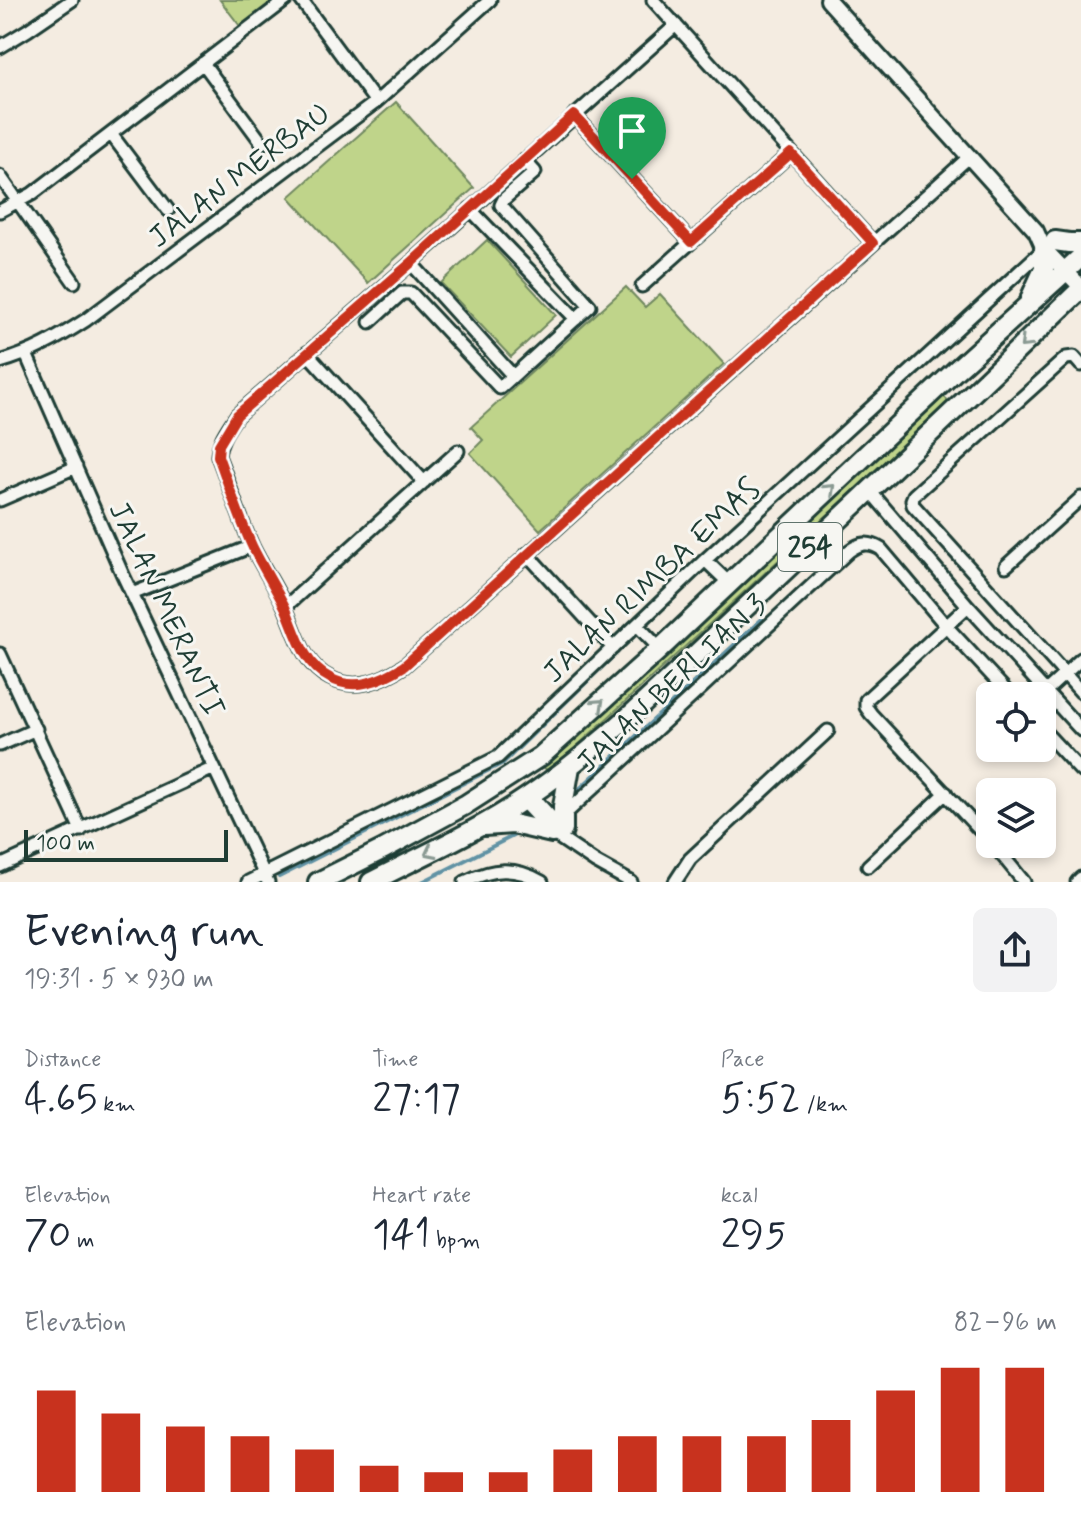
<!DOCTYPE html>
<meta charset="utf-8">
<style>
:root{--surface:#fff;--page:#f2f2f3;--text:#1f2937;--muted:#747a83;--accent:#c8321e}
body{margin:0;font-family:Mynerve,sans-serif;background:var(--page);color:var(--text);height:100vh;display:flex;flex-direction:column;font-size:30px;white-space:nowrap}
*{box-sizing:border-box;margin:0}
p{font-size:26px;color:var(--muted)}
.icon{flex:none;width:44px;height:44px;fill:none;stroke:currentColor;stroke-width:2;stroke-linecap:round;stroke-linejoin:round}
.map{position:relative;height:882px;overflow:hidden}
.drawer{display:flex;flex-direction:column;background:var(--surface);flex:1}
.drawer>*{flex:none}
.fabs{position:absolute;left:976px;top:682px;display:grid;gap:16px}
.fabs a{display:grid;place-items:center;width:80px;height:80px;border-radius:12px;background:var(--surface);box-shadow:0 4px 12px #0003;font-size:40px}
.scale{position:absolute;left:24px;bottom:20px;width:204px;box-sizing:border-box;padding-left:8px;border:4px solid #1f3d34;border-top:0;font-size:22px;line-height:28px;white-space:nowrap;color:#1f3d34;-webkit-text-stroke:6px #f6f6f2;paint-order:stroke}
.pin{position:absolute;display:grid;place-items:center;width:68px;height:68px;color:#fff;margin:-82px -34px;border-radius:50% 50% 50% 0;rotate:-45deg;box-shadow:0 0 8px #0007}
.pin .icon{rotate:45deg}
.round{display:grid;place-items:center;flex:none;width:84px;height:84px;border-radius:12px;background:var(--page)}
.headline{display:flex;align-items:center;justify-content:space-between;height:136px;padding:0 24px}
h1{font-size:44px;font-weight:600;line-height:60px}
.figures{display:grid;grid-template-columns:repeat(3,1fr);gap:12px;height:136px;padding:8px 24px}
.figures div{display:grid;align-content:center}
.figures b{font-size:40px;font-weight:600}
.figures small{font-size:22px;font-weight:400}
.figures p{font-size:22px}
.chart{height:224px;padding:16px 24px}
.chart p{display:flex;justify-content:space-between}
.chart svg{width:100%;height:144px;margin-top:8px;stroke:var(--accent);stroke-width:6}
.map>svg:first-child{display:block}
</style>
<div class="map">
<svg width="1081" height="882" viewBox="0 0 1081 882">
<rect width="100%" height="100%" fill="#f4ece1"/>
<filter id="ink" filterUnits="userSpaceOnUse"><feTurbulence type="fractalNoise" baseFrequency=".0125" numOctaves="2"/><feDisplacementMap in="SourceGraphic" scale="16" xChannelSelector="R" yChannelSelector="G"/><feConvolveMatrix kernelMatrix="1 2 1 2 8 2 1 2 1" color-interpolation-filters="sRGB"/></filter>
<g filter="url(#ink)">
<path fill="#bfd48a" stroke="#6f885f" stroke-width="2" d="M220,0H276L240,26Z
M396,102L474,188L368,283L289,197Z
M487,240L556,315L511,357L441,283Z
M626,287L645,307L660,294L724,364L540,530L470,453L483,440L471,427Z
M943,396L950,402L549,772L542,766Z"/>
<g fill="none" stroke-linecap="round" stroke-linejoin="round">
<path stroke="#6192a4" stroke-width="4" d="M655,616L670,601
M575,793L762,619
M279,877L503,763L630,640
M422,882L513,836"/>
<defs>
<path id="minor" d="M301,0L376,102
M653,0L873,243
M676,25L411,263L237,415C228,429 219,440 218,456C230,486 239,518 253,548C263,568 276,587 285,607C296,632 303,665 330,678C356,692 382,680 404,666L969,157
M0,47L28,30L72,0
M203,63L262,143
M574,115L691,242
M111,134L168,210
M0,176L74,282
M470,209L576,319
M0,211L32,194L286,0
M411,263L513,376
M642,286L791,153
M370,322L402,293H411L500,388L590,306L501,205L504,199L535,172L524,160
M307,353L424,482
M26,354L122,573L268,882
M0,362C32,353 58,338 86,320L376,102L490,0
M1081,365L1074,357L1066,358L914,495L912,500L913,505L1081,692
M870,491L968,606L1081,730
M0,500L76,467
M527,554L613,648
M705,560L729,583
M1006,566L1081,498
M132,594L252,546
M968,606L866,700V707L871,714L990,841
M285,607L458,451
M637,625L660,649
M0,654L81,830
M1046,691L1081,659
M1042,729L1081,771
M0,745L36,729
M531,795L564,831
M522,801L552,833L595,862L631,882
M562,817L849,551C860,543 869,541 881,549L947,627L1011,696
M993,844L1024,882
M0,866L214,768
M868,866L946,793
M248,882L498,757L705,560L1044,249
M465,882C492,868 515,866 542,882
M675,882L690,859L828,731
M1077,882L1081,878"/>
<path id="tertiary" d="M828,0L1036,231L1044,249L1081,287"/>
<path id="primary" d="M1055,241L1069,243H1081
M1031,297L1044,269V249
M484,826L513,824L552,833
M563,830V806L570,767
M318,882L382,850L465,805L541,756L660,649L956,370L1081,257
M371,882C423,855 478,831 526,798C606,744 675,673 746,607C858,502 970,396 1081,289"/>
</defs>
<use href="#minor" stroke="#1f3d34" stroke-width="17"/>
<use href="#tertiary" stroke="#1f3d34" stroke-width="20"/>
<use href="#primary" stroke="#1f3d34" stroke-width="24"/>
<use href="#minor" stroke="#f6f6f2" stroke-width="11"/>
<use href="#tertiary" stroke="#f6f6f2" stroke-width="14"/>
<use href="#primary" stroke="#f6f6f2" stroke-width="18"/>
</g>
<defs><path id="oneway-chevron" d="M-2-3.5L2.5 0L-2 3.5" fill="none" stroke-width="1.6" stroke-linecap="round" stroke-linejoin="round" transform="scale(2)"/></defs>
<g stroke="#8a9a93">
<use href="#oneway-chevron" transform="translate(1025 343) rotate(136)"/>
<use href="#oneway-chevron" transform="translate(830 489) rotate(-43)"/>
<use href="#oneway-chevron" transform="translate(599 704) rotate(-43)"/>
<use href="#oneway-chevron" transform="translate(430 852) rotate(153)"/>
</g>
</g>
<g fill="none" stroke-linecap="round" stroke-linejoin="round" filter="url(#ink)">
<defs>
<path id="route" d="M574,115L691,242L791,153L873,243L404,666C382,680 355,692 330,678C303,665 296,632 285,607C275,587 263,568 253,548C239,518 229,486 218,456L219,445L237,415L411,263Z"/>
</defs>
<use href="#route" stroke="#fff" stroke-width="16"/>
<use href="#route" stroke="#c8321e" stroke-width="10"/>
</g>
<g text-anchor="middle" stroke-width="6" stroke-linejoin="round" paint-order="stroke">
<rect fill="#f6f6f2" stroke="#60746d" stroke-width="2" x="778" y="523" width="64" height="48" rx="6"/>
<g font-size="28" font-weight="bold" fill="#1f3d34">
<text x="810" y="557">254</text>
</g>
<g font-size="30" fill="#1f3d34" stroke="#f6f6f2">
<text transform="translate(239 175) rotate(-37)" y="10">JALAN MERBAU</text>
<text transform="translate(651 580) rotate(-43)" y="10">JALAN RIMBA EMAS</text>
<text transform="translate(167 609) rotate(65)" y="10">JALAN MERANTI</text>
<text transform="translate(671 683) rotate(-43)" y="10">JALAN BERLIAN 3</text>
</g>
</g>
</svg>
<div class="fabs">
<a><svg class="icon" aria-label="locate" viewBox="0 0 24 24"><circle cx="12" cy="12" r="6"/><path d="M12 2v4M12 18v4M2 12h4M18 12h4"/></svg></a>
<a><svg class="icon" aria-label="layers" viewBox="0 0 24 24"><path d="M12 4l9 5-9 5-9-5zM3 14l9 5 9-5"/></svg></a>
</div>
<div class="scale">100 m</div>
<div class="pin" style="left:632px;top:179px;background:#1e9e55"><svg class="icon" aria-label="arrive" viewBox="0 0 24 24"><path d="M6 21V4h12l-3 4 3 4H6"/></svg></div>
</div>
<section class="drawer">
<div class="headline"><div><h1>Evening run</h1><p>19:31 · 5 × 930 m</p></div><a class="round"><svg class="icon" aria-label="share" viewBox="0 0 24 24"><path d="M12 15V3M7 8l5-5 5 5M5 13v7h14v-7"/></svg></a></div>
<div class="figures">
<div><p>Distance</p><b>4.65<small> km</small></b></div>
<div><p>Time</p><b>27:17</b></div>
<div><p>Pace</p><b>5:52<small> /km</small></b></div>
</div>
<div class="figures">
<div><p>Elevation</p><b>70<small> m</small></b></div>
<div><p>Heart rate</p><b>141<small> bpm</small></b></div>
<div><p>kcal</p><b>295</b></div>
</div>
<div class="chart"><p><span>Elevation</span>82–96 m</p>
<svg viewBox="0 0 160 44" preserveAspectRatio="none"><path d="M5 44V13M15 44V20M25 44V24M35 44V27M45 44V31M55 44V36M65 44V38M75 44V38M85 44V31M95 44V27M105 44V27M115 44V27M125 44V22M135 44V13M145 44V6M155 44V6"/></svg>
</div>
</section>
